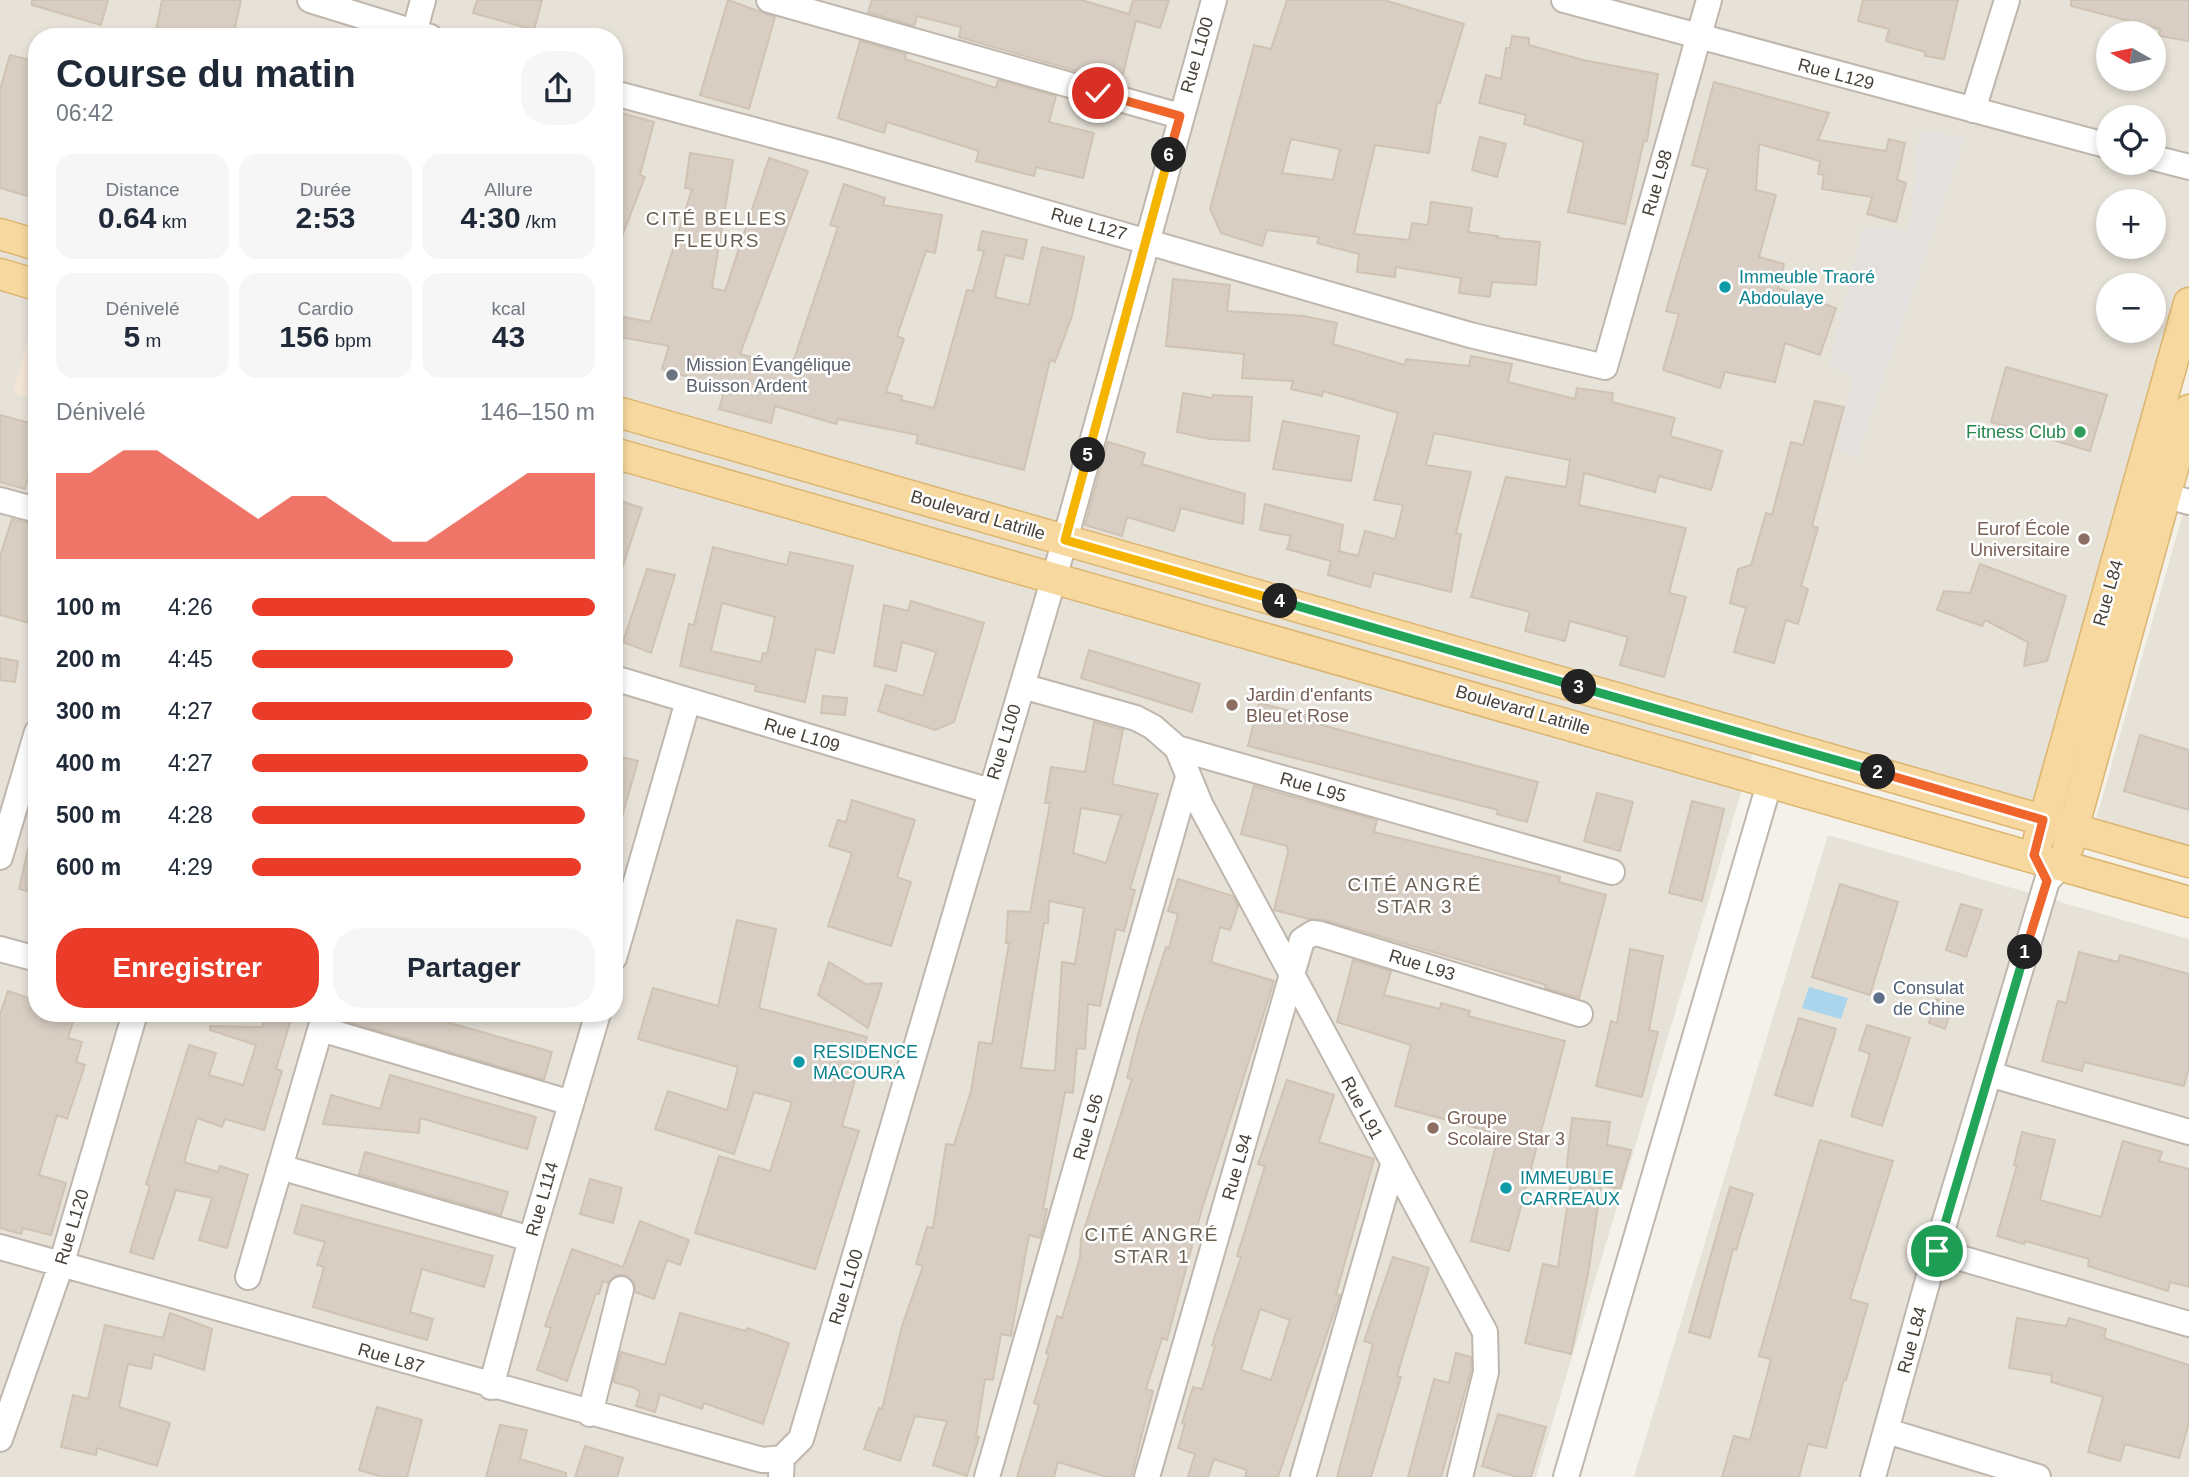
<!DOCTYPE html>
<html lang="fr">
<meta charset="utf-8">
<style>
:root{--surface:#fff;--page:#f6f6f7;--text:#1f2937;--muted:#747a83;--accent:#eb3c2a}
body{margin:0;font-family:Helvetica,sans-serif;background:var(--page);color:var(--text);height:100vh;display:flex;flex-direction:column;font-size:26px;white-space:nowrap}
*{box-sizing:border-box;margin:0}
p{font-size:23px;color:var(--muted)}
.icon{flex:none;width:38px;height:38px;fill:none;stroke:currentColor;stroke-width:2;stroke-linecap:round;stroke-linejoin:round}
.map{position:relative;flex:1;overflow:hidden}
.side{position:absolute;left:28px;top:28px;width:595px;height:994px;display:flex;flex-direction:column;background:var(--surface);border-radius:28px;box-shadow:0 4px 10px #0003}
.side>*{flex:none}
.needle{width:46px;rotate:279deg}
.fabs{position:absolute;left:2096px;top:21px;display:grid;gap:14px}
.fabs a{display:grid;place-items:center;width:70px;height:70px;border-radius:50%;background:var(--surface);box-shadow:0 4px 10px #0003;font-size:35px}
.pin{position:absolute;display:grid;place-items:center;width:60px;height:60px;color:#fff;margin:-30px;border:4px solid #fff;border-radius:50%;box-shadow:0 2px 7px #0007}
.km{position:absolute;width:35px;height:35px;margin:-18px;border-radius:50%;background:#222;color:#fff;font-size:19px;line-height:35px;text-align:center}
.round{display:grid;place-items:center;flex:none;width:74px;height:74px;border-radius:28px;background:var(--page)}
.head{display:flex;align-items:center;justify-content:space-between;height:119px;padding:0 28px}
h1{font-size:38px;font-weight:800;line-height:52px}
.figures{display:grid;grid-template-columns:repeat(3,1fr);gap:10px;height:119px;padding:7px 28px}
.figures div{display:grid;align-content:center;border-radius:18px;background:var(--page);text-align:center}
.figures b{font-size:30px;font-weight:800}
.figures small{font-size:19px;font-weight:400}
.figures p{font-size:19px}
.chart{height:196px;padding:14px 28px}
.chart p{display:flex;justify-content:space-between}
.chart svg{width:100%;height:126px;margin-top:7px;fill:var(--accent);opacity:.7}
.cta{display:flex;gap:14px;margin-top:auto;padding:14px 28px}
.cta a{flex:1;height:80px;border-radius:28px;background:var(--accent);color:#fff;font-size:28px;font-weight:800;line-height:80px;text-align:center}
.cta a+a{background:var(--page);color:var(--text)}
ul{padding:0 28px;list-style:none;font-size:23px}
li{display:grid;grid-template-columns:112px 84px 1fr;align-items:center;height:52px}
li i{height:18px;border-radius:9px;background:var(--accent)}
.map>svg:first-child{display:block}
</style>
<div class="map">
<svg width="2189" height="1477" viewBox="0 0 2189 1477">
<rect width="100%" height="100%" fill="#f4f0ea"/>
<path fill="#e7e2d8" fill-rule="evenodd" d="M0,0H2189V287L2044,809L1760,729L1536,1477H0ZM2109,33H2154V79H2109ZM37,37H614V1013H37ZM2109,117H2154V163H2109ZM2109,201H2154V247H2109ZM2109,285H2154V331H2109Z
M2189,492V850L2095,823Z
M1828,835L2189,939V1477H1634Z"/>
<path fill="#f4e6d7" d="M37,310V400L13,393Z"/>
<path fill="#e3e0de" d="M1920,130L1965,138L1857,457L1837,449L1853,376L1829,365L1864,227L1909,231Z"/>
<path fill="#abd5ec" d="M1809,987L1848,998L1841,1019L1802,1008Z"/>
<path fill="#d8cec3" stroke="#cfc3b4" stroke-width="2" fill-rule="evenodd" d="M32,0H108L101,25L32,5Z
M162,0H241L233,37H190L156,30Z
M477,0H542L534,30L473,13Z
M728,0L775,17L749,109L700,95Z
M872,0H1081L1129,14L1133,0H1169L1160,28L1136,21L1122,78L1088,70L1087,74L959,37L961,27L917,16L914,26L868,12Z
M1287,0H1384L1464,24L1440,103L1437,102L1429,153L1375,145L1354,234L1409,240L1412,223L1428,225L1431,202L1472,208L1468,232L1498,236L1497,238L1540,242L1536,285L1492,282L1490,297L1459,293L1461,278L1396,267L1395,277L1357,272L1359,254L1317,243L1319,237L1267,230L1262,246L1221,233L1210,209L1254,45L1271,49ZM1291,139L1340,149L1333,180L1282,173Z
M1863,0H1958L1944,59L1925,56V52L1886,41L1889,29L1858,21Z
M2071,0H2189V41L2159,36L2160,29L2071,6Z
M1512,36L1529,38V45L1583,60L1658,74L1647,141L1644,140L1625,224L1568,212L1584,142L1524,124L1526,115L1479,103L1486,75L1501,79L1506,48H1510Z
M860,41L906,54L905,59L996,88L998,80L1056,96L1049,122L1094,133L1083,178L1036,167L1034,176L976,161L979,151L887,122L884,133L838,118Z
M10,55L37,62V199L0,188V90Z
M1714,82L1829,113L1818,140L1886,151L1889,139L1905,143L1897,180L1906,183L1896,222L1867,214L1872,197L1822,189L1824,175L1818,174L1820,161L1759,144L1756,190L1776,195L1759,257L1784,264L1778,288L1836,308L1820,355L1785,343L1775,382L1725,372L1720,388L1663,370L1679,314L1666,311L1708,169L1692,165Z
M614,111L654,122L640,175L645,177L617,249L614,248Z
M1480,137L1506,144L1497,177L1472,170Z
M690,153L733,160L712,288L725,291L769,158L808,171L740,354L791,368L838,227L830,225L844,184L885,198L883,205L942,215L935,253L926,251L897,336L904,339L886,392L902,396L901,400L934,408L967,290L973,291L984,251L978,250L982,231L1027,240L1023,259L1005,255L995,297L1029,305L1042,247L1084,257L1072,316L1055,362L1050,360L1024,470L916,443L918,435L838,419L836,424L775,406L771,423L719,409L725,388L662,369L669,346L614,336V315L650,322L692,189L685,188Z
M1173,279L1230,285L1227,311L1304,316L1337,323L1333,344L1405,365L1406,359L1469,366L1471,356L1512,364L1508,382L1575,399L1577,388L1613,393L1612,402L1675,418L1670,436L1722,451L1711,490L1659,476L1655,492L1584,473L1579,505L1686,528L1669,593L1686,597L1664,677L1620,665L1628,637L1570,621L1565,641L1525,631L1530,612L1471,597L1506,477L1566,487L1570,460L1434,433L1426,465L1471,472L1456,533L1461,534L1451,592L1374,573L1370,587L1328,575L1331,561L1287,549L1291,536L1260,530L1265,504L1343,525L1339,551L1358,556L1365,531L1395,539L1403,505L1374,500L1398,413L1323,391L1322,396L1291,389L1293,381L1242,378L1244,354L1166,346Z
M2006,367L2107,395L2090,451L1991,422Z
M1183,393L1212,398L1213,395L1252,397L1249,441L1210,439L1177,432Z
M1815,401L1844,407L1812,526L1818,528L1801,586L1808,589L1798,624L1786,620L1774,663L1734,652L1746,608L1730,603L1738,569L1751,565L1766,513L1772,515L1791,442L1803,445Z
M0,415L37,425V445L25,489L0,482Z
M1283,421L1359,436L1351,481L1273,469Z
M1108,442L1145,453L1142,464L1245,494L1243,524L1181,508L1174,531L1127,517L1122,536L1085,525Z
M614,499L642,508L617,583L614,582Z
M12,519L37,526V625L0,615V556Z
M713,547L787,565L790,552L853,566L834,653L816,649L805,702L755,691L756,685L680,666L689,624L694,625ZM722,603L775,617L767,654L763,653L761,662L711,651Z
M1980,564L2066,596L2047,661L2024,666L2028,642L1985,620L1982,626L1937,610L1944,591L1970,593Z
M647,569L675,575L651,653L623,642Z
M911,601L984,623L954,722L935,730L878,711L886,685L923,696L936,652L902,642L896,671L874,666L884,605L908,611Z
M1089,650L1200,684L1192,712L1081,678Z
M0,658L18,661L15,682L0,680Z
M823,696L847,698L845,715L821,713Z
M1259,703L1306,715L1305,720L1347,732L1538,782L1527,822L1497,814L1498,810L1248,746Z
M1094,722L1123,730L1112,784L1158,794L1130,889L1135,890L1124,931L1116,929L1100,1006L1088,1004L1085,1049L1077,1048L1073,1093L1065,1092L1043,1209H1047L1043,1227L1040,1238L1029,1235L1011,1336L1001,1334L993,1380L985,1379L976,1436L979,1437L967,1476L933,1465L947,1421L915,1416L900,1461L864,1449L879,1408L882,1409L902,1326L923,1266L916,1264L927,1227L933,1228L946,1144L954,1145L971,1091L979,1042L992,1044L1009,943H1006L1008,911L1030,912L1050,803H1045L1051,767L1085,772ZM1081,808L1121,815L1106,863L1073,853ZM1049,901L1084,908L1075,964L1062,962L1055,1071L1021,1068L1044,923H1048Z
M2140,735L2189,750V810L2124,791Z
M614,755L638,761L619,827L614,826Z
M1254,786L1377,820L1374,832L1560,877L1559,882L1606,895L1579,998L1545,988L1546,985L1324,920L1309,919L1274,910L1288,852L1287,846L1241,834Z
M1597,793L1633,802L1620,851L1584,841Z
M852,800L915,820L897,877L911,882L891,946L828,926L852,853L829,846L838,820L846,822Z
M1692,801L1724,809L1702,901L1669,893Z
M30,840L37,841V893L19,889Z
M1178,879L1233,896L1238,906L1230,930L1220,927L1211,962L1274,981L1201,1212L1167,1340L1162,1338L1146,1389L1153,1391L1131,1477H1107L1058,1462L1054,1477H1017L1039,1405L1034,1403L1049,1354L1046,1353L1057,1316L1062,1318L1080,1258L1081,1239L1132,1079L1127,1078L1139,1031L1166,947L1169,948L1178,914L1168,911Z
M1840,884L1898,902L1870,995L1812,977Z
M1961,904L1982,910L1966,957L1946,950Z
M737,920L776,929L759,1008L867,1037L842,1126L859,1131L815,1269L695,1233L719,1156L770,1171L792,1102L754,1092L734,1154L655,1129L668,1091L727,1110L738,1067L638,1039L653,988L718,1006Z
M1630,949L1663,956L1649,1030L1658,1032L1642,1097L1596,1086L1611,1021L1617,1023Z
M2079,952L2118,962L2120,955L2189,974V1067L2184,1086L2084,1062L2082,1071L2042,1061L2058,1001L2066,1003Z
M1353,960L1391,971L1384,995L1440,1009L1441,1003L1470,1011L1468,1016L1565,1041L1509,1251L1471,1241L1499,1134L1395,1106L1411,1045L1337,1022Z
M829,962L866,984L882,983L868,1028L818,995Z
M8,991L37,1001V1013H76L68,1038L82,1042L76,1062L85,1065L67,1119L57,1115L39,1175L66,1183L51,1235L23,1228L21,1234L0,1228V1015Z
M1936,999L1953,1004L1945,1029L1929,1023Z
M266,1013H293L276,1069L282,1071L264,1130L225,1119L222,1127L197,1118L184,1162L218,1172L220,1166L248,1175L227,1248L199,1240L212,1198L176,1190L153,1259L130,1252L150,1186L146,1184L189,1045L216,1053L209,1075L243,1085L256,1045L210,1030V1026L262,1027Z
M339,1013H415L552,1052L544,1080L339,1019Z
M1799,1018L1836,1029L1812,1106L1775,1095Z
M1867,1025L1910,1038L1882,1126L1851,1116L1870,1054L1859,1050Z
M390,1075L536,1117L527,1149L420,1118L419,1133L323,1124L331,1095L380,1109Z
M1287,1080L1334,1095L1319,1142L1374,1159L1336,1294L1340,1295L1278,1477H1245L1247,1470L1214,1459L1208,1477H1188L1195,1454L1178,1448L1185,1424L1182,1423L1193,1387L1202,1389L1215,1346L1212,1345L1241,1257L1237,1256L1265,1166L1258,1164ZM1260,1309L1290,1320L1271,1380L1241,1370Z
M1572,1118L1610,1122L1607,1145L1631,1150L1620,1189L1601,1185L1588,1274L1571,1354L1525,1343L1543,1264L1558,1267L1572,1175L1566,1174Z
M2022,1132L2055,1140L2040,1200L2101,1217L2123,1141L2162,1152L2159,1161L2189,1169V1287L2170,1282L2168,1291L2088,1266L2089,1259L2025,1241L2024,1244L1997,1236L2017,1165H2014Z
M1820,1140L1893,1161L1850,1299L1868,1304L1846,1380L1844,1379L1826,1448L1808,1444L1799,1477H1722L1734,1436L1750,1440L1771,1359L1759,1356Z
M365,1152L508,1192L501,1215L359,1174Z
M590,1179L622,1188L613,1223L580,1214Z
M1730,1187L1753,1194L1736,1250L1733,1249L1710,1338L1689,1332Z
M302,1205L493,1256L484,1287L422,1269L410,1312L433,1319L427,1340L313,1307L324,1267L317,1265L325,1242L294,1233Z
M640,1221L689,1240L680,1265L667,1260L654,1299L635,1292V1284L625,1275H616L608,1283L603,1281L599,1294L596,1293L567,1381L537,1370L551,1328L545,1326L572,1249L623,1267Z
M1393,1257L1429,1268L1397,1376L1401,1377L1371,1477H1337L1373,1344L1364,1341Z
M170,1313L212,1329L204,1370L154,1354L151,1369L128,1364L119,1407L170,1423L157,1466L97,1448L96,1455L61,1447L73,1395L88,1399L105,1325L163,1338Z
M680,1313L746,1331L747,1328L789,1343L763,1424L704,1403L702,1409L660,1394L655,1412L636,1406L640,1392L635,1388L613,1382L621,1352L665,1365Z
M2017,1318L2066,1326L2069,1318L2106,1329L2104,1338L2189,1365V1422L2179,1458L2125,1444L2120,1461L2088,1452L2103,1397L2051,1382L2052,1375L2009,1368Z
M1456,1353L1471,1357V1370L1441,1477H1408L1434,1379L1449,1383Z
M377,1407L422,1420L407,1477H383L359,1470Z
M1498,1414L1546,1427L1531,1477H1517L1482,1466Z
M500,1425L527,1430L520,1459L566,1473V1477H486Z
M585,1446L623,1458L617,1477H575Z"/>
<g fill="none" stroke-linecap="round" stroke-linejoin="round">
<defs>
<path id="minor" d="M310,0L430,37
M769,0L1180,116
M1564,0L2109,146
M413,37L423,0
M614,93L829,150L1470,335L1605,367L1709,0
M1973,110L2007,0
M2154,158L2189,167
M2149,491L2189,502
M0,500L37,510
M614,678L990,791
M1022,686L1136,718L1153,727L1177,748L1612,872
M1177,748L1201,806L1485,1332L1486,1372L1460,1477
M0,857L37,732
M0,949L37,959
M614,958L688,701
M321,1029L571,1103
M1989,1074L2189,1132
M280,1167L531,1239
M0,1247L762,1460L782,1458
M1936,1251L2189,1324
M248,1277L325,1013
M491,1387L531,1239L598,1013
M590,1414L621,1289
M1887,1431L2038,1477
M0,1439L62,1262L135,1013
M781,1477L782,1458L801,1439L1065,540L1214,0
M987,1477L1188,777
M1147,1477L1302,940L1313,933L1320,934L1580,1014
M1303,1477L1393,1165
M1566,1477L1770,781
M1873,1477L1936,1251L2047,881L2063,864"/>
<path id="major" d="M0,234L37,245
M0,274L37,285
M614,411L2189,862
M614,453L2189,902
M2039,838L2189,303
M2068,847L2189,410"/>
</defs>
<use href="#minor" stroke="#bfb7ad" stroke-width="28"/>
<use href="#major" stroke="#dcb570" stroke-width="33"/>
<use href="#minor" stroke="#fff" stroke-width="24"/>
<use href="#major" stroke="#f7d99f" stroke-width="30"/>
</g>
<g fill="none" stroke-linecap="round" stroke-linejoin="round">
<defs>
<path id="split-1" d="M1937,1251L2025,952"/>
<path id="split-2" d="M1878,772L2043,820L2034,855L2047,881L2025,952"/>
<path id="split-3" d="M1579,687L1878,772"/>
<path id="split-4" d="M1280,601L1579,687"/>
<path id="split-5" d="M1088,455L1065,540L1280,601"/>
<path id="split-6" d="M1088,455L1169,155"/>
<path id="split-7" d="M1098,93L1180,116L1169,155"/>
</defs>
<use href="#split-1" stroke="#fff" stroke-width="14"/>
<use href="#split-2" stroke="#fff" stroke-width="14"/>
<use href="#split-3" stroke="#fff" stroke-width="14"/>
<use href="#split-4" stroke="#fff" stroke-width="14"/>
<use href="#split-5" stroke="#fff" stroke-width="14"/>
<use href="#split-6" stroke="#fff" stroke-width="14"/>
<use href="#split-7" stroke="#fff" stroke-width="14"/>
<use href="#split-1" stroke="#22a559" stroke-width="9"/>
<use href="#split-2" stroke="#f0652b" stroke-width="9"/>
<use href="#split-3" stroke="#22a559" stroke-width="9"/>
<use href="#split-4" stroke="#22a559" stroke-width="9"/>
<use href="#split-5" stroke="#f5b400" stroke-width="9"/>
<use href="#split-6" stroke="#f5b400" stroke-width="9"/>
<use href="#split-7" stroke="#f0652b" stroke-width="9"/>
</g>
<g fill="#0f9aa8" stroke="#fff" stroke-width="2.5">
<circle cx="1725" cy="287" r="7"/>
<circle cx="799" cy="1062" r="7"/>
<circle cx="1506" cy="1188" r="7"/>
</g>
<circle fill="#6b7280" stroke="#fff" stroke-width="2.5" cx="672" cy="375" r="7"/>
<circle fill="#2e9e5b" stroke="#fff" stroke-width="2.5" cx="2080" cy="432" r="7"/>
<g fill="#8d6e63" stroke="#fff" stroke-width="2.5">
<circle cx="2084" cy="539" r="7"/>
<circle cx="1232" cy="705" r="7"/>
<circle cx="1433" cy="1128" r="7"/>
</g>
<circle fill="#5c6f8a" stroke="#fff" stroke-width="2.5" cx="1879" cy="998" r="7"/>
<g text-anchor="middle" stroke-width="5" stroke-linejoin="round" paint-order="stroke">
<g font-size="18" fill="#474138" stroke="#fff">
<text transform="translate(1197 55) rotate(-74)" y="6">Rue L100</text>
<text transform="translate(1836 74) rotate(15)" y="6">Rue L129</text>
<text transform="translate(1657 183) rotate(-74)" y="6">Rue L98</text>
<text transform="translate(1089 224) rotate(16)" y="6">Rue L127</text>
<text transform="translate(978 515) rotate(16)" y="6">Boulevard Latrille</text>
<text transform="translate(2108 593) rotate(-74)" y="6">Rue L84</text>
<text transform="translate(1523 710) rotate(16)" y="6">Boulevard Latrille</text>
<text transform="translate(802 735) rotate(17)" y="6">Rue L109</text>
<text transform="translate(1004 742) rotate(-73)" y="6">Rue L100</text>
<text transform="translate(1313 787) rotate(16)" y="6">Rue L95</text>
<text transform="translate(1422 965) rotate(17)" y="6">Rue L93</text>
<text transform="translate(1362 1108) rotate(62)" y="6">Rue L91</text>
<text transform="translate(1088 1127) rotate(-74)" y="6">Rue L96</text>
<text transform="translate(1237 1167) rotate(-74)" y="6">Rue L94</text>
<text transform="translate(542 1199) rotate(-74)" y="6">Rue L114</text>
<text transform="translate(72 1227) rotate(-73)" y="6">Rue L120</text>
<text transform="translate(846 1287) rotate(-73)" y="6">Rue L100</text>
<text transform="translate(1912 1340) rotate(-75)" y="6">Rue L84</text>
<text transform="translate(391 1358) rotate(16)" y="6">Rue L87</text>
</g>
<g font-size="18" fill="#0d838f" stroke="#fff" text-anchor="start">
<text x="1739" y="283">Immeuble Traoré<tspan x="1739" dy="21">Abdoulaye</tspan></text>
<text x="813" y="1058">RESIDENCE<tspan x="813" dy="21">MACOURA</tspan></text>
<text x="1520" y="1184">IMMEUBLE<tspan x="1520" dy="21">CARREAUX</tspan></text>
</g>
<g font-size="18" fill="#5b616d" stroke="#fff" text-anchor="start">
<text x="686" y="371">Mission Évangélique<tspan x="686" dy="21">Buisson Ardent</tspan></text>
</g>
<g font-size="18" fill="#27864d" stroke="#fff" text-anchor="end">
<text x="2066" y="438">Fitness Club</text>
</g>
<g font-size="18" fill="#785e54" stroke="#fff" text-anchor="start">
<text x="2070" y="535" text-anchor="end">Eurof École<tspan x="2070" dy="21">Universitaire</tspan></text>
<text x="1246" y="701">Jardin d'enfants<tspan x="1246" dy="21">Bleu et Rose</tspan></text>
<text x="1447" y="1124">Groupe<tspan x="1447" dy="21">Scolaire Star 3</tspan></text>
</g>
<g font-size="18" fill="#4e5e75" stroke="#fff" text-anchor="start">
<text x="1893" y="994">Consulat<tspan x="1893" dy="21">de Chine</tspan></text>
</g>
<g font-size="19" letter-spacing="2" fill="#695e50" stroke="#fff">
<text x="717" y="225">CITÉ BELLES<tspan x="717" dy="22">FLEURS</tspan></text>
<text x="1415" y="891">CITÉ ANGRÉ<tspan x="1415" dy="22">STAR 3</tspan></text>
<text x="1152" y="1241">CITÉ ANGRÉ<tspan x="1152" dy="22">STAR 1</tspan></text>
</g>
</g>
</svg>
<div class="fabs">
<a><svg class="needle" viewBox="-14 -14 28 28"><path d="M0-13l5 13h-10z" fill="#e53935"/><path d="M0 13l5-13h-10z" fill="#747a83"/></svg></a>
<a><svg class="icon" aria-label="locate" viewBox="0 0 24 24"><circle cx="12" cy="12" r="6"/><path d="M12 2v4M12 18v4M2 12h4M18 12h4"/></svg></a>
<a>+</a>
<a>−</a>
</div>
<div class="pin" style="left:1937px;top:1251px;background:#1e9e55"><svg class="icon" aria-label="arrive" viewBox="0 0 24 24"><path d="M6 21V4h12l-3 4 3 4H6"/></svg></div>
<div class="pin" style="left:1098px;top:93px;background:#d93025"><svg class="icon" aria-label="check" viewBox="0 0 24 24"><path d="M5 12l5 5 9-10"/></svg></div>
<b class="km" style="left:2025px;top:952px">1</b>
<b class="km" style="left:1878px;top:772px">2</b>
<b class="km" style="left:1579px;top:687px">3</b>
<b class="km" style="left:1280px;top:601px">4</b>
<b class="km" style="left:1088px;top:455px">5</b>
<b class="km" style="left:1169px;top:155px">6</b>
<section class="side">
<div class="head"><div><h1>Course du matin</h1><p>06:42</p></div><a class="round"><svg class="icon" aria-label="share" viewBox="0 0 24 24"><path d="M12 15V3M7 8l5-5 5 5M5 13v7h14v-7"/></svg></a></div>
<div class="figures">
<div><p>Distance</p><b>0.64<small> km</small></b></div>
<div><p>Durée</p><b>2:53</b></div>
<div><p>Allure</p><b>4:30<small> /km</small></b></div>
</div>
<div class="figures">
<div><p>Dénivelé</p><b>5<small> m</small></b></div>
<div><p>Cardio</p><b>156<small> bpm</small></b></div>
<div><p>kcal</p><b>43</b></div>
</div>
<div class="chart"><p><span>Dénivelé</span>146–150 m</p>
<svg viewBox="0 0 160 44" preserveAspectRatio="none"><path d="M0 44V14L10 14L20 6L30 6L40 14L50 22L60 30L70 22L80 22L90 30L100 38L110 38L120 30L130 22L140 14L150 14L160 14V44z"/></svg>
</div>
<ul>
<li><b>100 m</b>4:26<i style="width:100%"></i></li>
<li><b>200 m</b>4:45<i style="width:76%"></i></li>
<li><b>300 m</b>4:27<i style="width:99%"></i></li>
<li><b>400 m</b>4:27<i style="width:98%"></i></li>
<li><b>500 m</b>4:28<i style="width:97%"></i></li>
<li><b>600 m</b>4:29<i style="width:96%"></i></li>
</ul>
<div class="cta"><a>Enregistrer</a><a>Partager</a></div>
</section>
</div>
